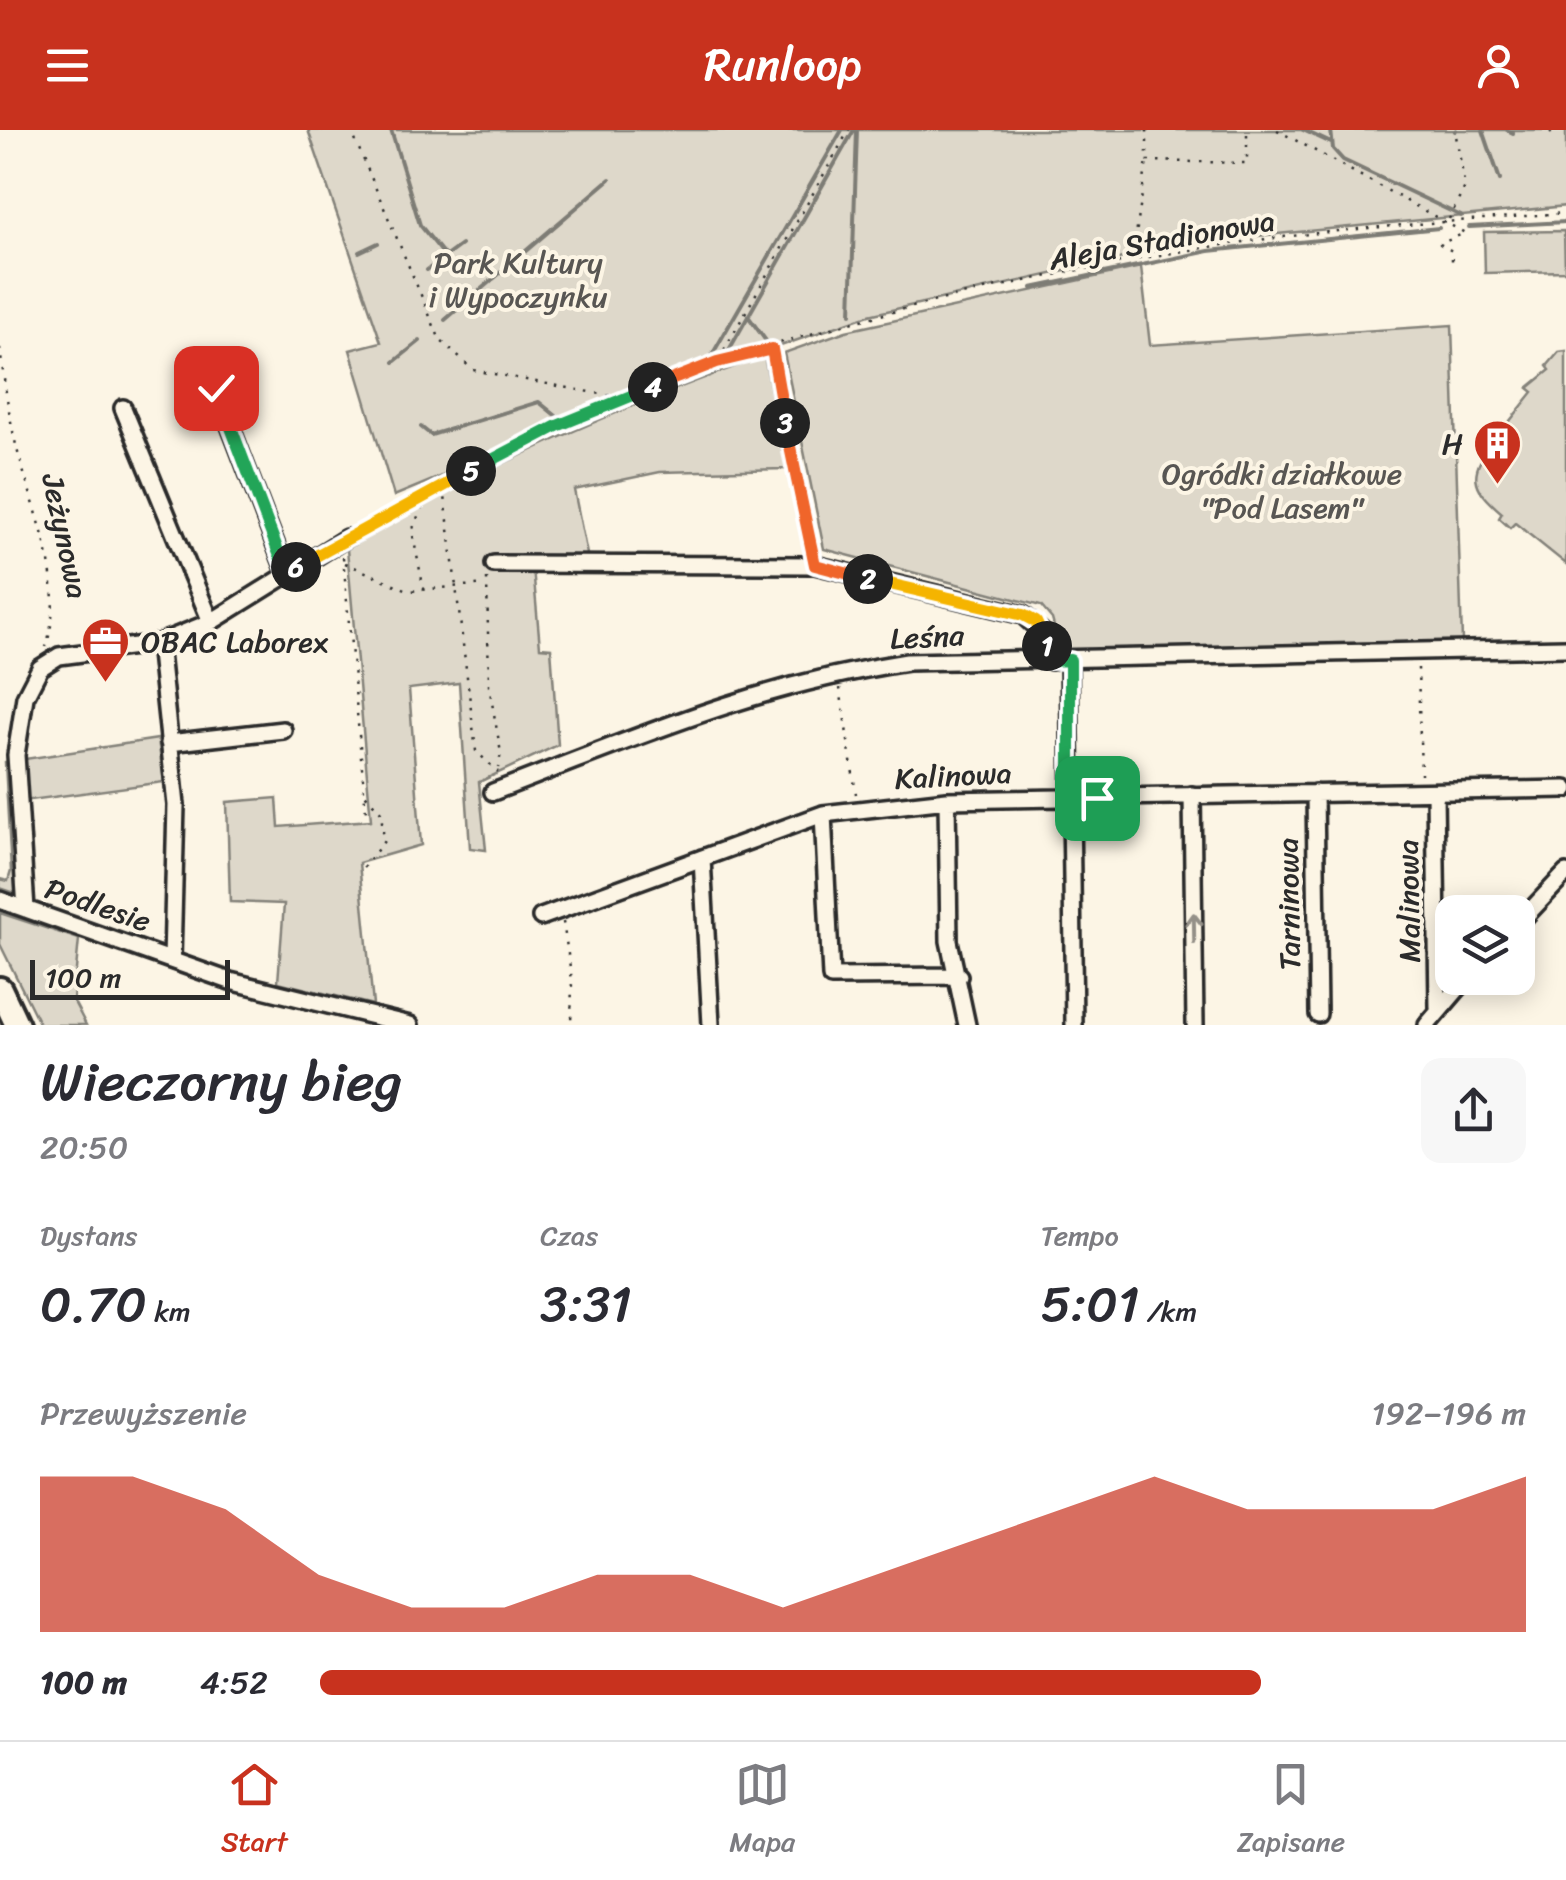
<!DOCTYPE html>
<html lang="pl">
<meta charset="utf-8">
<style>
:root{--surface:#fff;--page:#f7f7f7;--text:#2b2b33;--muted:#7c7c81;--line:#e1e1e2;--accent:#c8321e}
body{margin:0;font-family:Sriracha,sans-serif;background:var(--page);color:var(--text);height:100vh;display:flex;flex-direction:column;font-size:38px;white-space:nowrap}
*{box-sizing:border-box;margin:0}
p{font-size:32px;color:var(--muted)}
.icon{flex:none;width:55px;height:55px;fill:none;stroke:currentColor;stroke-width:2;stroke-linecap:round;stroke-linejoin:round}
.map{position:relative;height:895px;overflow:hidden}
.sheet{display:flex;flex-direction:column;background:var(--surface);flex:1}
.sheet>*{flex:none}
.controls{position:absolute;left:1435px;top:765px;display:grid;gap:20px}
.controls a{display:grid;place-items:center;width:100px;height:100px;border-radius:20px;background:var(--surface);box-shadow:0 5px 25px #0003;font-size:50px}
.scale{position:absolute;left:30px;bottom:25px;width:200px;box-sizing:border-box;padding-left:10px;border:5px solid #2b2b2b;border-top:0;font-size:28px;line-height:35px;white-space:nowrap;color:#2b2b2b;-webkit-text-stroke:8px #fcf5e5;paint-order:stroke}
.pin{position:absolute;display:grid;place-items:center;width:85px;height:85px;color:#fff;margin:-42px;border-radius:20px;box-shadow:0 5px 15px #0006}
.km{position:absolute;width:50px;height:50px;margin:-25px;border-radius:50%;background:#222;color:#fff;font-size:28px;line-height:50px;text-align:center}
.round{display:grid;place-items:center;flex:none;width:105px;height:105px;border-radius:20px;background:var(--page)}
.overview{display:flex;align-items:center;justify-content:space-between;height:170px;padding:0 40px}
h1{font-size:55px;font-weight:600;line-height:75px}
.stats{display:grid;grid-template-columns:repeat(3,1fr);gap:15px;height:170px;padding:10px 40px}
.stats div{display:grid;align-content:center}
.stats b{font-size:50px;font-weight:600}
.stats small{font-size:28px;font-weight:400}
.stats p{font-size:28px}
.chart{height:280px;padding:20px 40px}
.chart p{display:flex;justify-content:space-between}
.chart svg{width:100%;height:180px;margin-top:10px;fill:var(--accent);opacity:.7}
ul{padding:0 40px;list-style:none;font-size:32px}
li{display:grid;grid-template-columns:160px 120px 1fr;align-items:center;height:75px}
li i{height:25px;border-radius:12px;background:var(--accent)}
header{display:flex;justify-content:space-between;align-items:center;height:130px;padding:0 40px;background:var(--accent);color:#fff;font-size:45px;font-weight:600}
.menu{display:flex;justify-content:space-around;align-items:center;height:140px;border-top:2px solid var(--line);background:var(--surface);font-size:28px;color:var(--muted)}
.menu a{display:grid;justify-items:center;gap:5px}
.menu .selected{color:var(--accent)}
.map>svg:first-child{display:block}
</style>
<header><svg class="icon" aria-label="menu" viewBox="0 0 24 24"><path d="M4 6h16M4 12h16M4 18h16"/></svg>Runloop<svg class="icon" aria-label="person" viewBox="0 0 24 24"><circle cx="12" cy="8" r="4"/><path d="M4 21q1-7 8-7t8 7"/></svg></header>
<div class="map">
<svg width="1566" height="895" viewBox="0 0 1566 895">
<rect width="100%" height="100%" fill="#fcf5e5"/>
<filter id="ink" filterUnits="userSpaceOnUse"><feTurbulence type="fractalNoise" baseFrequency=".01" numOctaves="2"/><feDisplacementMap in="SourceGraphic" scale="20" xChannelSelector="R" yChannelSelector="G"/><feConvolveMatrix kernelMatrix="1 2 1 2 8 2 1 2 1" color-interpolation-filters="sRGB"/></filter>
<g filter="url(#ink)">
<path fill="#ded8ca" stroke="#84827a" stroke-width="2.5" d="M308,0H1566V76L1194,112L869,185L772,219L717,232L394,366L350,220L381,212Z
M1564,101L1565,141L1485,143L1484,102Z
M1141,137L1150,215L1452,195L1462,512L1061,522L1052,489L1041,476L824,419L784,223L846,201Z
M1566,221V434L1515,393L1510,398L1499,388L1502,383C1470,356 1468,343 1495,310L1491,305L1500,294L1505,297L1533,262L1528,258L1550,240L1547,236L1559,222Z
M764,226L787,339L660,342L574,360L588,429L533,438L540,517L551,518L558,615L479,652L486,720L470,718L459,553L409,559L421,715L359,733L373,875L278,852L284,774L230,772L227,672L277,668L279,697L371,690L347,419C480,337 618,278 764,226Z
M158,609L164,652L23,671L33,769L0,758V749L8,751L11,741L5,632Z
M0,783L79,809L73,870L86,895H40L0,814Z"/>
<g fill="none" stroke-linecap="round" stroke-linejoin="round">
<path stroke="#7d7b74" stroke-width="4" d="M391,0L420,95L445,126
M1303,0L1331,13
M1331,0L1333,19L1343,30L1461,86
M1483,0L1500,50
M1507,0L1513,3
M1455,1L1456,0
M1469,97L1566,92
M359,122L378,113
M427,140L461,115
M1032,158L1209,121L1439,98
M851,184L857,0
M748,186L766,211
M445,190L610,49
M729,220L854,0
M394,232L420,211
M708,232L842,0
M421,297L431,305L539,272L560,289L593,276"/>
<defs>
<path id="street" d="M216,259L286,442
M123,278L211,492
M494,434L815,435L1023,485L1045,505L1051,531
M159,513L176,675L172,830
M1069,530L1074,895
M169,613L283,600
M493,662C635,608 755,555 907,532L1566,518
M1315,663L1318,884
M1435,663L1438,878
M1192,665L1195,895
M947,670L949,811L967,895
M823,684L831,847L959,846
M702,728L711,895
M0,770L230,851L410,895
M26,779L16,625L25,567L40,538L59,526L159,513L211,492L346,408
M541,787L823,684L947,670L1566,659
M1518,794L1566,743
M1427,895L1467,848"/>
<path id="primary" d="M0,859L17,895"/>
</defs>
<use href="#street" stroke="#2b2b2b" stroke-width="22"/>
<use href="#primary" stroke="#2b2b2b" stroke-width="30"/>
<path stroke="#2b2b2b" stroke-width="2.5" stroke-dasharray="2.5 8" stroke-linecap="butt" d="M351,0L440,210L473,240L622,268
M1147,0V31L1247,33V0
M1277,0L1465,103L1440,114L1452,121V132
M1550,4L1553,0
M1449,89L1465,57L1455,0
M1132,131L1147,31
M0,218C4,252 9,286 17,319C34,383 67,450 46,517
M772,220L811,419
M719,229L849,0
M444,358L476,621L498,642
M360,401C477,340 590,272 717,232C875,182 1039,144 1203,118C1323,99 1446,92 1566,83
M343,427L366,682
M345,433L410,461L485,454
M487,449L489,556L501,623L498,638
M424,460L412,401L426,367
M1418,538L1421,645
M840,558L856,664
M363,738L384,711L381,682L365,664
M563,792L572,850L571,895"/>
<use href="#street" stroke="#fcf5e5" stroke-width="15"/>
<use href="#primary" stroke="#fcf5e5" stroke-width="22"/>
</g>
<defs><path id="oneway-shaft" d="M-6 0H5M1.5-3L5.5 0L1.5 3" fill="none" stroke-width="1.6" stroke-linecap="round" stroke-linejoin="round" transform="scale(2.5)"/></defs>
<use stroke="#949088" href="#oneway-shaft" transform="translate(1194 798) rotate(-91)"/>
</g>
<g fill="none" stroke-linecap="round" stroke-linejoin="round" filter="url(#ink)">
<defs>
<path id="split-1" d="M1047,516L1050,531L1070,530V668H1097"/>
<path id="split-2" d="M868,449L1023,485L1036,492L1047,516"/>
<path id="split-3" d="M785,293L815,435L868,449"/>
<path id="split-4" d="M653,257L717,232L772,219L785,293"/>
<path id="split-5" d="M471,341L557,296L653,257"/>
<path id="split-6" d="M296,437L471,341"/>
<path id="split-7" d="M216,258L286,442L296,437"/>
</defs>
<use href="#split-1" stroke="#fff" stroke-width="20"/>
<use href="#split-2" stroke="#fff" stroke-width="20"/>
<use href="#split-3" stroke="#fff" stroke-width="20"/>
<use href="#split-4" stroke="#fff" stroke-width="20"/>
<use href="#split-5" stroke="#fff" stroke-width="20"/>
<use href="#split-6" stroke="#fff" stroke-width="20"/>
<use href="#split-7" stroke="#fff" stroke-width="20"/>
<use href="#split-1" stroke="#22a559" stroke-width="12"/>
<use href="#split-2" stroke="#f5b400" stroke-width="12"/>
<use href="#split-3" stroke="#f0652b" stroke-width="12"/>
<use href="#split-4" stroke="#f0652b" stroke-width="12"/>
<use href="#split-5" stroke="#22a559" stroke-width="12"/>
<use href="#split-6" stroke="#f5b400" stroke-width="12"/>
<use href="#split-7" stroke="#22a559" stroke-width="12"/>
</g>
<defs>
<symbol id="building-pin" viewBox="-11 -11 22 30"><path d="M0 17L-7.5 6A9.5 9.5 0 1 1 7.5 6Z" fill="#c8321e" stroke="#fcf5e5"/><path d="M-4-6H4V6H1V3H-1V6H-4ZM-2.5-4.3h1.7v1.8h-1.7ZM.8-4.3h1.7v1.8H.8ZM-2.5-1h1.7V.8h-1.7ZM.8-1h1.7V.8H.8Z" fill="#fff"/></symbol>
<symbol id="office-pin" viewBox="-11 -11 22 30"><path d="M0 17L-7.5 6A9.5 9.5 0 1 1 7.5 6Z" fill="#c8321e" stroke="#fcf5e5"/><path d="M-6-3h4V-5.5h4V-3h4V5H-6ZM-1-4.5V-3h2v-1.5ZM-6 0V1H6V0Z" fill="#fff"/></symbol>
</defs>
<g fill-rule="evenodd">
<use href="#building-pin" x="1470" y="286" width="55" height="75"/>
<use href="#office-pin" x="78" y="484" width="55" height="75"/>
</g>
<g text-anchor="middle" stroke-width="8" stroke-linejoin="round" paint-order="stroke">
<g font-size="30" fill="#2b2b2b" stroke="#fcf5e5">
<text transform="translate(1162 110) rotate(-10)" y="10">Aleja Stadionowa</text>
<text transform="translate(65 406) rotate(78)" y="10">Jeżynowa</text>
<text transform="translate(927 507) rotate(-3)" y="10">Leśna</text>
<text transform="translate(953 646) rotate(-3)" y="10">Kalinowa</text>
<text transform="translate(1409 771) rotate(-91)" y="10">Malinowa</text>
<text transform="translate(1289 774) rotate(-91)" y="10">Tarninowa</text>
<text transform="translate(98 775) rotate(19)" y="10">Podlesie</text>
</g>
<g font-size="30" fill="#585653" stroke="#fcf5e5">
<text x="518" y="143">Park Kultury<tspan x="518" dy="34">i Wypoczynku</tspan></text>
<text x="1282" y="354">Ogródki działkowe<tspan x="1282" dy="34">"Pod Lasem"</tspan></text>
</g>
<g font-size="30" fill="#2b2b2b" stroke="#fcf5e5" text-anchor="end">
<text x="1463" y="324">H</text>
<text x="141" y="522" text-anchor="start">OBAC Laborex</text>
</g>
</g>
</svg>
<div class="controls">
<a><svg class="icon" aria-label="layers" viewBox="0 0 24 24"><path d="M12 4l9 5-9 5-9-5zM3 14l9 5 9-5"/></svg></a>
</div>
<div class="scale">100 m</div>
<div class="pin" style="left:1097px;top:668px;background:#1e9e55"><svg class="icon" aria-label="arrive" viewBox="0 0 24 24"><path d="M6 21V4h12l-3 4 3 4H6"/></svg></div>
<div class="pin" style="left:216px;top:258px;background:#d93025"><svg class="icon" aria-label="check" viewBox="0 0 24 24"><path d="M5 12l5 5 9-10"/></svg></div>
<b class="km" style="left:1047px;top:516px">1</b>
<b class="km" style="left:868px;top:449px">2</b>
<b class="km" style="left:785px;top:293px">3</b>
<b class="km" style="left:653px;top:257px">4</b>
<b class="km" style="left:471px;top:341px">5</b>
<b class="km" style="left:296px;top:437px">6</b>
</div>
<section class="sheet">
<div class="overview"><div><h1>Wieczorny bieg</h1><p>20:50</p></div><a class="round"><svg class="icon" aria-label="share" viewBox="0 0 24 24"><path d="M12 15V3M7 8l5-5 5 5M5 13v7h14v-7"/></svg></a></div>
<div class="stats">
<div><p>Dystans</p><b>0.70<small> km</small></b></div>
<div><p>Czas</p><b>3:31</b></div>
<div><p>Tempo</p><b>5:01<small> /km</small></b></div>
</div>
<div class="chart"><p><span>Przewyższenie</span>192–196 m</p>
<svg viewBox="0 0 160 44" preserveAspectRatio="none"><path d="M0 44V6L10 6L20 14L30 30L40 38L50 38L60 30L70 30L80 38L90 30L100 22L110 14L120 6L130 14L140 14L150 14L160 6V44z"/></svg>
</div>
<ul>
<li><b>100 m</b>4:52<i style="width:78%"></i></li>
</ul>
</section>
<nav class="menu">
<a class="selected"><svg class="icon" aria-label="home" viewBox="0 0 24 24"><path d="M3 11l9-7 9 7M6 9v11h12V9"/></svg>Start</a>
<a><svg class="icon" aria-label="map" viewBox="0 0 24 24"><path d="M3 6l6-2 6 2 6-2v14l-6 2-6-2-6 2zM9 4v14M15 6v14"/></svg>Mapa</a>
<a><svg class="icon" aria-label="saved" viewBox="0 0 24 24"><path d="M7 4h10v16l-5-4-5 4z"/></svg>Zapisane</a>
</nav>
